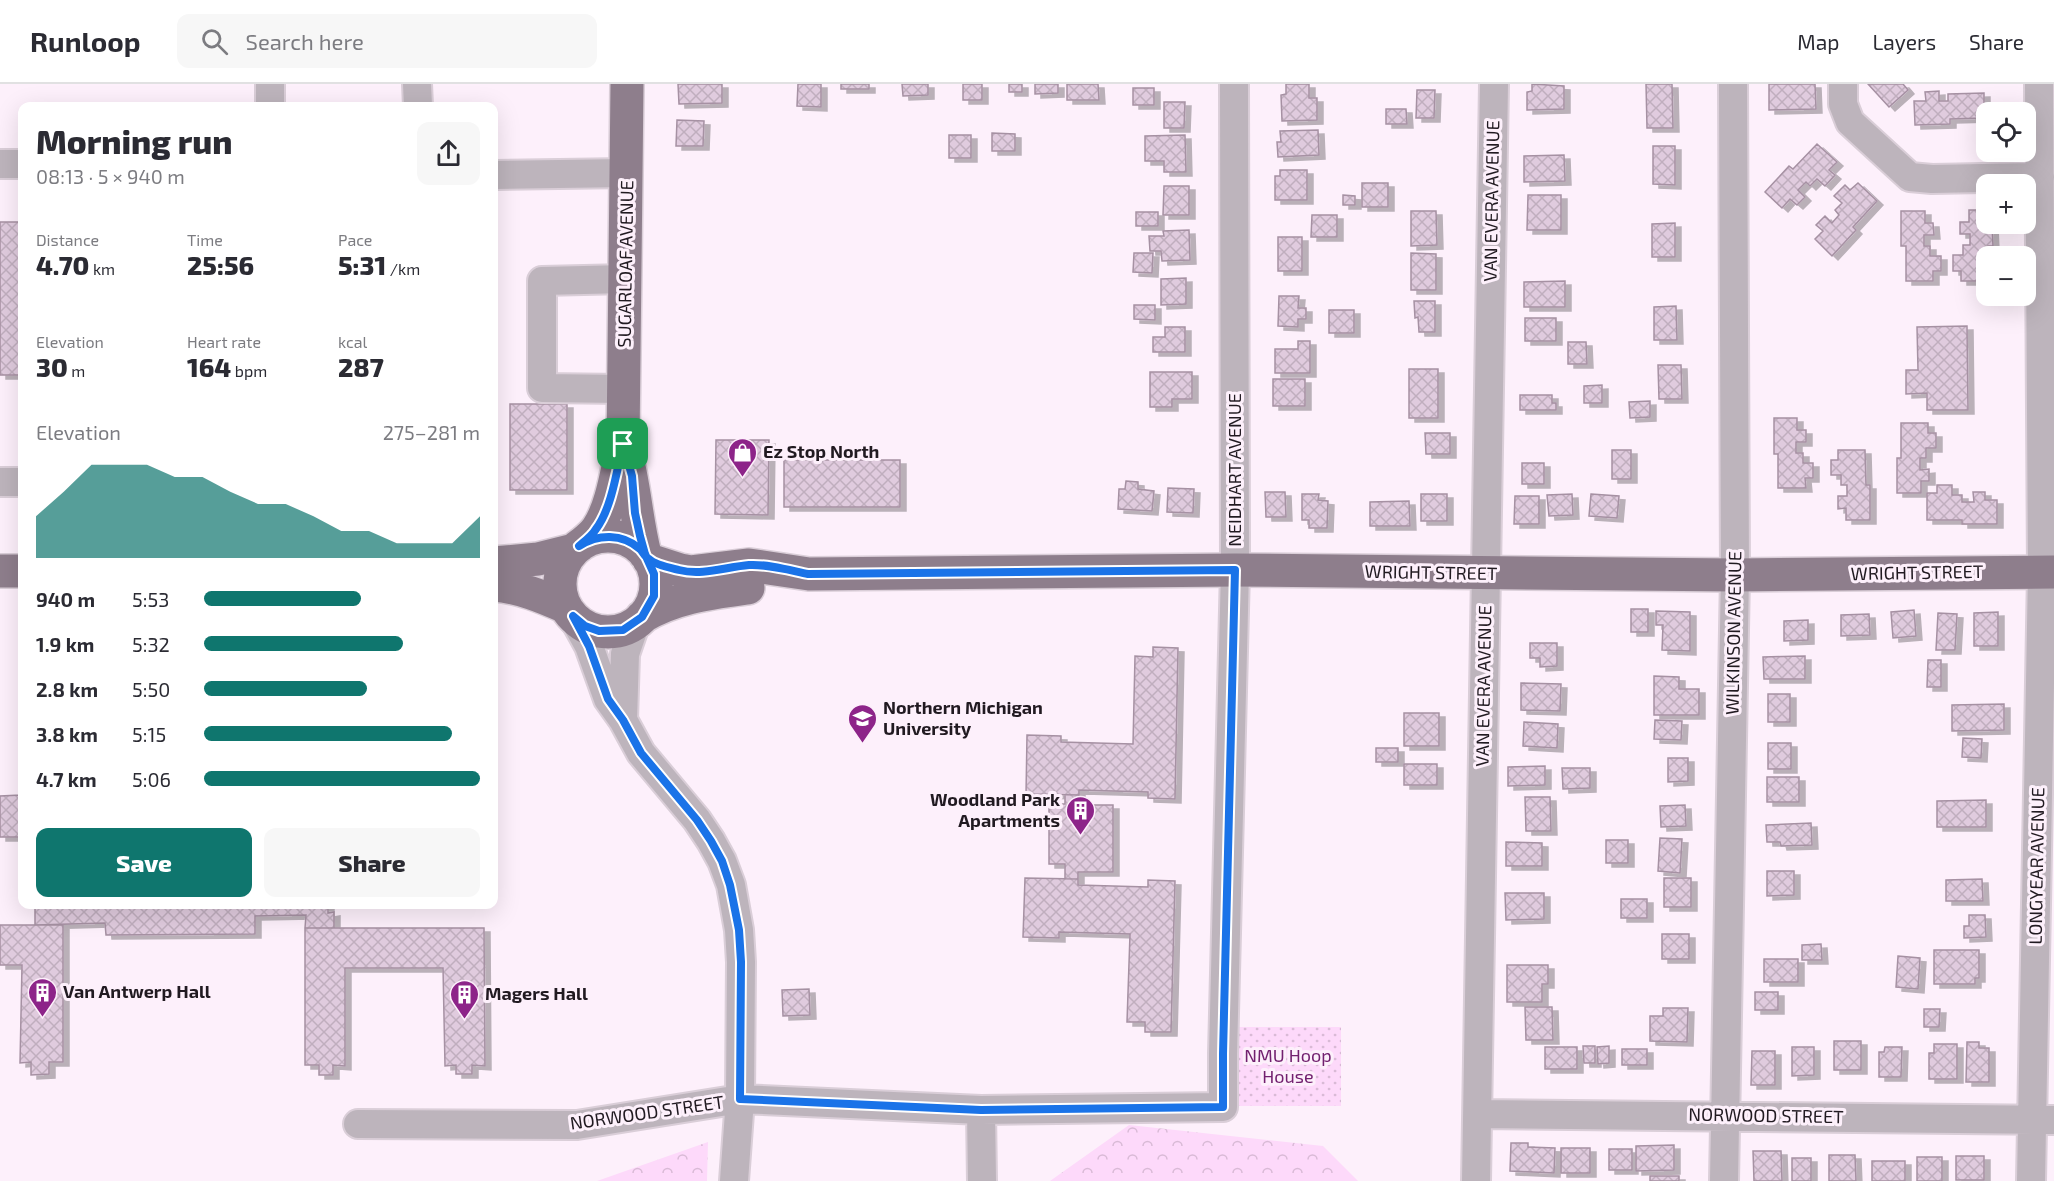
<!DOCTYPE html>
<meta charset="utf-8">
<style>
:root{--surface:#fff;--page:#f7f7f7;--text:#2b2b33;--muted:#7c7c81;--line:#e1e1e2;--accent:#0f766e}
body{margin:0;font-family:"Exo 2",sans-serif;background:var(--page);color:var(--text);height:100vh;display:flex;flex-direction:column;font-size:22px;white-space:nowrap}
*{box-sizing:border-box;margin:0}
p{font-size:20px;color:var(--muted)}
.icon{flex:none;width:33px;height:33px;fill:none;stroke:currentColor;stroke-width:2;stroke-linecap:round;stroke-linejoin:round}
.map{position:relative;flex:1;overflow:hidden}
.side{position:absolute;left:18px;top:18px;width:480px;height:807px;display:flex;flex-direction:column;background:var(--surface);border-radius:12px;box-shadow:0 6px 24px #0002}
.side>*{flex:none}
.buttons{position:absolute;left:1976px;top:18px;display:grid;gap:12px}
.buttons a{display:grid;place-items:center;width:60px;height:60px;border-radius:12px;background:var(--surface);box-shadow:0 6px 24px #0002;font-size:30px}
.pin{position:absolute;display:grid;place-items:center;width:51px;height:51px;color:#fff;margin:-26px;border-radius:12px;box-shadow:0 3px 9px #0006}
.round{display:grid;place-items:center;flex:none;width:63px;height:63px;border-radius:12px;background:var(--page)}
.overview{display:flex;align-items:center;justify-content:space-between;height:102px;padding:0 18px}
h1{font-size:33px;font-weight:800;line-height:45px}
.metrics{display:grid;grid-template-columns:repeat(3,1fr);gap:9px;height:102px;padding:6px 18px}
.metrics div{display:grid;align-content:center}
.metrics b{font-size:26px;font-weight:800}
.metrics small{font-size:16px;font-weight:400}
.metrics p{font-size:16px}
.chart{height:168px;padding:12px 18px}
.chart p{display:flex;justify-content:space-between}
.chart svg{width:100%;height:108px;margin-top:6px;fill:var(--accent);opacity:.7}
.action{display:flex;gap:12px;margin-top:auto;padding:12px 18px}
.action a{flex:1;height:69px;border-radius:12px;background:var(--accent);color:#fff;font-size:24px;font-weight:800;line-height:69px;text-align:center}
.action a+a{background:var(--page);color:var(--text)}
ul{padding:0 18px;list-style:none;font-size:20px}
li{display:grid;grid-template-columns:96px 72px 1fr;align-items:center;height:45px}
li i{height:15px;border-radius:8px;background:var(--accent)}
header{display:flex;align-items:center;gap:36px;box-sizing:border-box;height:84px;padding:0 30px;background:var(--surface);border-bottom:2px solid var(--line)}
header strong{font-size:28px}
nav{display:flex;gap:33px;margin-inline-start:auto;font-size:21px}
.search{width:420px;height:54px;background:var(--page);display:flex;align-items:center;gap:15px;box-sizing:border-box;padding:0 21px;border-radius:12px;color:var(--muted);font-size:22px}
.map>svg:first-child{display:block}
</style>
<header>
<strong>Runloop</strong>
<div class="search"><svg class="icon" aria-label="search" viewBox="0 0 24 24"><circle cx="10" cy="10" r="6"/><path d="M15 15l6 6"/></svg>Search here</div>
<nav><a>Map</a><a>Layers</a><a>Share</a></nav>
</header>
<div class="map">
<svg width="2054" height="1097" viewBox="0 0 2054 1097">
<defs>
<pattern id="grass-dots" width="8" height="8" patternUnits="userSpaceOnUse" patternTransform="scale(1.5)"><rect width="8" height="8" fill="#fdd9fa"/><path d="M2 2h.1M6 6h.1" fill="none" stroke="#d9bad6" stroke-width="1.8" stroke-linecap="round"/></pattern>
<pattern id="forest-crowns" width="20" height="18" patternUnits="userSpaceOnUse" patternTransform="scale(1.5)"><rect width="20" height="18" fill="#fdd9fa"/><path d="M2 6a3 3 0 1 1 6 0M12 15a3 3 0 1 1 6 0" fill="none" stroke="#d9bad6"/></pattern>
<pattern id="building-cross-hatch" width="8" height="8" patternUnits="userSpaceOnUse" patternTransform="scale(1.5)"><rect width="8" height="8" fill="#e0cbde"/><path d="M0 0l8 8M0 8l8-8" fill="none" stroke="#c0aebe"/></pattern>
<filter id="shadow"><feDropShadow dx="6" dy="4" stdDeviation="0" flood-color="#0004"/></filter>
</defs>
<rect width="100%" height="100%" fill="#fdf0fb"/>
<path fill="url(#grass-dots)" d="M1235,943H1341V1022H1235Z"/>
<path fill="url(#forest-crowns)" d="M1129,1041L1323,1062L1358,1097H1050Z
M708,1058L707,1097H597Z"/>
<path fill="url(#building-cross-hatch)" stroke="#a691a3" stroke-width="1.5" filter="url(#shadow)" d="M678,0H722V19L679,20Z
M798,0H821V23L797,22Z
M841,0H869V5H841Z
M902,0H928V11L903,12Z
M963,0H982V16H963Z
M1009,0H1022V8H1009Z
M1035,0H1058V9L1035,10Z
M1067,0H1098L1099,16H1067Z
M1286,0H1309V14H1317V36L1282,37L1281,11L1286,10Z
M1532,0L1564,2V25L1527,26V8L1532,7Z
M1646,0H1672L1673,44H1647Z
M1769,0H1815L1816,25L1769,26Z
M1868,0H1903L1908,6L1889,23Z
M1133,4H1154V21H1133Z
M1417,6H1435L1434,34H1416Z
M1939,7V17H1948V10L1984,9V34L1950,35V40L1915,41L1914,17H1926L1925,8Z
M1164,18H1185L1184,44H1164Z
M1386,25H1406L1407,40H1386Z
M677,36L704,37L703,62H676Z
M1318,46L1319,71L1278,73L1277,58H1281L1280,47Z
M992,49L1015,50V67H992Z
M949,51H971V74H949Z
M1185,51L1186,88H1164V77H1145V52Z
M1817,60L1837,78L1829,86L1835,91L1825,102L1817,95L1810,102L1806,98L1798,106L1805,113L1797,121L1790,115L1782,124L1765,108L1789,82L1793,85Z
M1653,62H1675V101L1653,100Z
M1564,71L1565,97L1524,98V72Z
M1280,86H1307V116H1275V92H1280Z
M1362,99H1388V123H1362Z
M1858,99L1877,117L1853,143L1856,146L1832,172L1815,155L1823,147L1816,141L1825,132L1832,139L1839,131L1835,126L1842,119L1834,112L1845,101L1850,106Z
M1164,102H1189V131H1163Z
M1343,111L1355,112V121H1343Z
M1528,111H1561V146H1527Z
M1969,126H1986V140H1992L1993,162H1988V172H1986V197H1961V187H1953V171H1963V161H1970V150H1960V138H1969Z
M1411,127H1436L1437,161L1411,162Z
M1901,127H1925V139H1933L1934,151H1924V162H1930V172H1941V187H1933V197H1906V162H1901Z
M1136,128H1158V142H1136Z
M1312,131H1337V153H1311Z
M0,138H22V291H0Z
M1675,139V173H1652V140Z
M1189,146L1190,176L1162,177L1161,167H1150L1149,152H1164L1163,147Z
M1278,153H1302V187H1278Z
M1134,169H1153L1152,189L1133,188Z
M1411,169L1436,170V206H1411Z
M1186,194V220L1161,221V195Z
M1565,197V223H1524V198Z
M1279,212H1299L1298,224H1306V235H1298V243L1278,242Z
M1414,217H1435V248H1419L1418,233L1415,234Z
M1134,221H1155V236L1134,235Z
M1676,222L1677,256H1654V223Z
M1329,226H1354V249H1329Z
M1525,234H1556V257H1525Z
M1967,242L1968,326H1927V309L1906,310V286H1918L1917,243Z
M1165,243H1185V268H1153V253H1165Z
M1298,257H1310V289H1275V265H1298Z
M1568,258H1586L1587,280H1568Z
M1658,281H1681L1682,315H1659Z
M1409,285H1438V334H1409Z
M1150,288H1192V315H1172V323H1150Z
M1273,295H1305V322H1273Z
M1602,301V319H1584V302Z
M1520,311H1552V319H1556V326H1520Z
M1650,317V333L1630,334L1629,318Z
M510,320H567V406H510Z
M1774,334H1797V346H1806V358H1796V369H1803V379H1813V394H1805L1806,404H1778V370H1774Z
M1901,339H1928V349H1936V364H1926V374H1920V386L1929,385V397H1921V409H1897V374H1901Z
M1425,349H1450V370H1426Z
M716,356H769L768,431L715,430Z
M1612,366H1631V395H1612Z
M1838,366H1865L1866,401H1870V436H1846V424L1838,425V412H1847V401H1841V391H1831V376H1838Z
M784,376H900V423H784Z
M1522,379H1544V400H1522Z
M1126,397L1138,398V405L1154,407L1152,427L1118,425L1119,405H1125Z
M1937,401H1952V411H1962V418H1974L1973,408H1985V416H1997V440H1962V436H1927V409H1937Z
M1168,404L1194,405L1193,429L1167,428Z
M1265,408H1285L1286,433H1266Z
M1302,410H1319L1318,416L1328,417L1327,444H1309V436H1302Z
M1421,410H1447V437H1421Z
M1572,410L1573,431L1549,432L1547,411Z
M1591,410L1619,412L1617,434L1589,432Z
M1515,412H1539V440H1514Z
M1409,417L1410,442H1370V418Z
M1631,525H1648V548H1631Z
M1914,526L1916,552L1893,554L1891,528Z
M1656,527L1690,528V567L1662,566L1663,541H1656Z
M1998,528V562H1974V529Z
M1938,529L1957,530L1955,566H1936Z
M1869,530L1870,551L1841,552V531Z
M1808,536V556L1784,557V537Z
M1530,559H1557V582L1540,583V574H1530Z
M1153,563L1178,564L1175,715L1148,714V708L1079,706V711L1026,710L1027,651L1061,652V658L1133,660L1135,572L1153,573Z
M1805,572V595H1764L1763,573Z
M1928,576H1941V603H1927Z
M1654,592L1679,593V605H1699V631H1654Z
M1521,599L1561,600L1560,627L1521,626Z
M1768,610H1790V638H1768Z
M21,613L22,753H0V712L21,711Z
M2004,620V646L1952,647V621Z
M1404,629H1439V662H1404Z
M1655,636L1682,637L1681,656L1654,655Z
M1524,638L1558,640L1557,664L1523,662Z
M1963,654L1982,655L1981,674L1962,673Z
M1768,659H1791V685H1768Z
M1376,664H1398V678H1376Z
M1668,674H1688V697L1668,698Z
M1404,680H1437V701H1404Z
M1545,682V701L1508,702V683Z
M1562,684H1590V704L1563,705Z
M1767,693H1799V718H1767Z
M1065,711H1079L1078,721H1113V788H1078V795H1065V780H1049V724H1057V720H1065Z
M1525,713H1550L1551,747H1526Z
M1986,716V743H1937V717Z
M1685,721L1686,742L1661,743L1660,722Z
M1811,739L1812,761L1781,762L1780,758H1767L1766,741Z
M1660,754L1682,755L1680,789L1658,787Z
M1606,756H1628V779H1606Z
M1506,758L1542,759V782H1506Z
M1767,787H1794V811L1767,812Z
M1025,794L1078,795V801L1148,803V796L1175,797L1171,948H1145V938H1127L1130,850L1059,848V854L1023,853Z
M1664,794H1691V823H1664Z
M1982,795L1983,817H1946V796Z
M1505,809H1544V835L1506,836Z
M1621,815H1647V834H1621Z
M35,820H328V829L334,828V844H305L306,831L255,832V850L106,851L105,839L35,841Z
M1969,831H1985L1986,853L1964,854V842H1969Z
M0,841H63V978H49V990L31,991V978L20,979L22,881H0Z
M305,844H484L485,982L472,981V990H456V981L445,982L443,884H345V982L333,981V991H319V981H305Z
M1662,850H1689V875H1662Z
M1821,860L1822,876H1802V861Z
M1934,866H1979V894H1975V900H1934Z
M1898,872L1920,874L1918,905L1896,903Z
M1764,875H1798V898H1764Z
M1507,881H1548V900H1542V918H1507Z
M809,905L810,931L783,932L782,906Z
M1755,908H1778V926H1755Z
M1525,923H1552L1553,956H1526Z
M1663,924H1688L1687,958L1650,957V932H1663Z
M1924,925H1940L1939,943H1924Z
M1834,957H1861V986H1834Z
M1967,958H1979V964H1989V998H1966Z
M1934,960H1957V995H1929V969H1934Z
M1583,962H1595V979H1584Z
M1609,962V979L1598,980L1597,963Z
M1545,963H1577V985H1545Z
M1792,963H1814V991L1792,992Z
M1885,963H1902L1901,993H1879V968H1884Z
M1622,965H1647V981H1622Z
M1752,967H1775V1001H1751Z
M1511,1059H1528V1063L1555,1064L1554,1089L1510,1087Z
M1674,1061V1086L1636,1087V1062Z
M1561,1064H1590V1089H1561Z
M1609,1065H1632V1086H1609Z
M1753,1067H1781L1782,1097H1754Z
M1829,1071H1855L1856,1097H1829Z
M1956,1072H1984V1096H1956Z
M1917,1073H1942V1097H1917Z
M1792,1074H1811V1097H1792Z
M1872,1077H1905V1097H1872Z
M1650,1092H1679V1097H1650Z"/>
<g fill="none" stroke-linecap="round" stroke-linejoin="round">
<defs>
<path id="minor" d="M270,0V22
M417,0L418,22
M1843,0V20L1850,38L1910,93L1932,95L2040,93
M0,80H22
M494,91L627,89
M624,305L542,304V197L626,195
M0,398H22
M573,533L589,562L608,615L623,636L641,669L697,736L711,757L722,777L731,801L739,846L741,878L740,1015L734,1097
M623,636L625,570L636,538
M981,1026L982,1097
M1478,1030L2054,1036
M358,1040L577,1041L740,1015L981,1026L1223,1023V970L1235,486L1234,0
M1476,1097L1494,0
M1724,1097L1735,491L1733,0
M2031,1097L2042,488L2039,0"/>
<path id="major" d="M625,367C635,401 636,436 645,470
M560 500a48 48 0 1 1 96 0a48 48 0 1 1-96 0Z
M579,462C585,457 592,452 597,445C612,424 617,385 623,360L627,0
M649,476L680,486L691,488L749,481L809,490L1235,486L1735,491L2054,488
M494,479L538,475L574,466
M0,487H22
M494,501C520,503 543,513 566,523
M642,533C675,513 711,509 748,504"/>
</defs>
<use href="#minor" stroke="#daced8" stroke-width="32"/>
<use href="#major" stroke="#daced8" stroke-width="36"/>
<use href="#minor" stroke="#bdb4bc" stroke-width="28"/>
<use href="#major" stroke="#8e7e8c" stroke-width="33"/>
</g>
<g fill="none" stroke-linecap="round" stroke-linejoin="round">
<defs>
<path id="route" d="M623,360L632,392L635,429L640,452L645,470L654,490V512L642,533L623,546L599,547L585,542L573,532L589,562L608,615L623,636L641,669L697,736L711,757L722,777L730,801L739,846L741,878L740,1015L981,1026L1223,1023V970L1235,486L808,490C789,486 768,480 749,481C726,483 702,492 679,486C671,484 655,481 649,475C645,473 643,468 640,465C622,449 598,450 579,462C585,457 592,452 596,445C612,424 617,385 623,360"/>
</defs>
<use href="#route" stroke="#fff" stroke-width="12"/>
<use href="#route" stroke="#1a73e8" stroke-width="8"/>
</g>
<defs>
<symbol id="shop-pin" viewBox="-11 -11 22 30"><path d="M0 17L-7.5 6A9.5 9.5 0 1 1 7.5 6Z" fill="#8d2489" stroke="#fdf0fb"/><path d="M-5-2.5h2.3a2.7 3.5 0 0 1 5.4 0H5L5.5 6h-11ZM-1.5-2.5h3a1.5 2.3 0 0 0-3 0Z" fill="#fff"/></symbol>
<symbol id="university-pin" viewBox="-11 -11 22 30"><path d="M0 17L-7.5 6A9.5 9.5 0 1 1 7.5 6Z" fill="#8d2489" stroke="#fdf0fb"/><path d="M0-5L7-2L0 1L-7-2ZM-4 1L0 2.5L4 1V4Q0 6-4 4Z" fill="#fff"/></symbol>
<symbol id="building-pin" viewBox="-11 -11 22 30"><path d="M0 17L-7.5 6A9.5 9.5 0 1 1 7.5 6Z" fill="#8d2489" stroke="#fdf0fb"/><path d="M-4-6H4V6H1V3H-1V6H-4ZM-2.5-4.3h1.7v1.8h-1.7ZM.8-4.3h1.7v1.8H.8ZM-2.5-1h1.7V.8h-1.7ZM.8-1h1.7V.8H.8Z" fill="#fff"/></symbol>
</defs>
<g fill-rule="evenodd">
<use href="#shop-pin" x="726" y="352" width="33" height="45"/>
<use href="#university-pin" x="846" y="618" width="33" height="45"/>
<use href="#building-pin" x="1064" y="710" width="33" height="45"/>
<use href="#building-pin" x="26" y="892" width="33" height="45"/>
<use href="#building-pin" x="448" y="894" width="33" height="45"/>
</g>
<g text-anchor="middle" stroke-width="6" stroke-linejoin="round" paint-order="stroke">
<g font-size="18" fill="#211a21" stroke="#fdf0fb">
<text transform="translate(1492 117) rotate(-89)" y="6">VAN EVERA AVENUE</text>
<text transform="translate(626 180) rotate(-89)" y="6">SUGARLOAF AVENUE</text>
<text transform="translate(1235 386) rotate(-90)" y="6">NEIDHART AVENUE</text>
<text transform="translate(1431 489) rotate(1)" y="6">WRIGHT STREET</text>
<text transform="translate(1917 489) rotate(-1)" y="6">WRIGHT STREET</text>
<text transform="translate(1734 549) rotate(-89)" y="6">WILKINSON AVENUE</text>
<text transform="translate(1484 602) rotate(-89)" y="6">VAN EVERA AVENUE</text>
<text transform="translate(2037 782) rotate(-89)" y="6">LONGYEAR AVENUE</text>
<text transform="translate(647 1029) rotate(-8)" y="6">NORWOOD STREET</text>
<text transform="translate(1766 1032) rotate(1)" y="6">NORWOOD STREET</text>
</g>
<g font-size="18" font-weight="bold" fill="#211a21" stroke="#fdf0fb" text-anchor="start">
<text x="763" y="374">Ez Stop North</text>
<text x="883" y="630">Northern Michigan<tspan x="883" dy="21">University</tspan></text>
<text x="1060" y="722" text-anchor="end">Woodland Park<tspan x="1060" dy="21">Apartments</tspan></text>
<text x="63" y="914">Van Antwerp Hall</text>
<text x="485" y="916">Magers Hall</text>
</g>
<g font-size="18" fill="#72206f" stroke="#fdf0fb">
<text x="1288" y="978">NMU Hoop<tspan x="1288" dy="21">House</tspan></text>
</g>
</g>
</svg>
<div class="buttons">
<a><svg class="icon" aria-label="locate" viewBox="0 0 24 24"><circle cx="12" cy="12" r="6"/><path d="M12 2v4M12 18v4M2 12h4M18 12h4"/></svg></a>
<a>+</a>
<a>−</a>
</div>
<div class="pin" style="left:623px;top:360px;background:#1e9e55"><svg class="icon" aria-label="arrive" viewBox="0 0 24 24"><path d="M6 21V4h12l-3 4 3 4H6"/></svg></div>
<section class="side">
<div class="overview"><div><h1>Morning run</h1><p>08:13 · 5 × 940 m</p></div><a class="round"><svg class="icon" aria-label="share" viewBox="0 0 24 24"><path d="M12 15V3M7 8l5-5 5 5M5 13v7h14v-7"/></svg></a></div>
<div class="metrics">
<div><p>Distance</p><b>4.70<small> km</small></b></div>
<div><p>Time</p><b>25:56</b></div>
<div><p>Pace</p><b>5:31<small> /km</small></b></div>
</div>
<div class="metrics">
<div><p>Elevation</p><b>30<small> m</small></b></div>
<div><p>Heart rate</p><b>164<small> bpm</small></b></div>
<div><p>kcal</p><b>287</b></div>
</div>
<div class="chart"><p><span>Elevation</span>275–281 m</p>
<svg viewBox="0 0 160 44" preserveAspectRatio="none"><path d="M0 44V27L10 17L20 6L30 6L40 6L50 11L60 11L70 17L80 22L90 22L100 27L110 33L120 33L130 38L140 38L150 38L160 27V44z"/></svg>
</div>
<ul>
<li><b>940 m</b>5:53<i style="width:57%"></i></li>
<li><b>1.9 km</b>5:32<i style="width:72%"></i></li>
<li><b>2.8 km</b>5:50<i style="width:59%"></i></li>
<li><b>3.8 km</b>5:15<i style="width:90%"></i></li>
<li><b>4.7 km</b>5:06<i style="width:100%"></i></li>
</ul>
<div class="action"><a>Save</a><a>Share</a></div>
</section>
</div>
